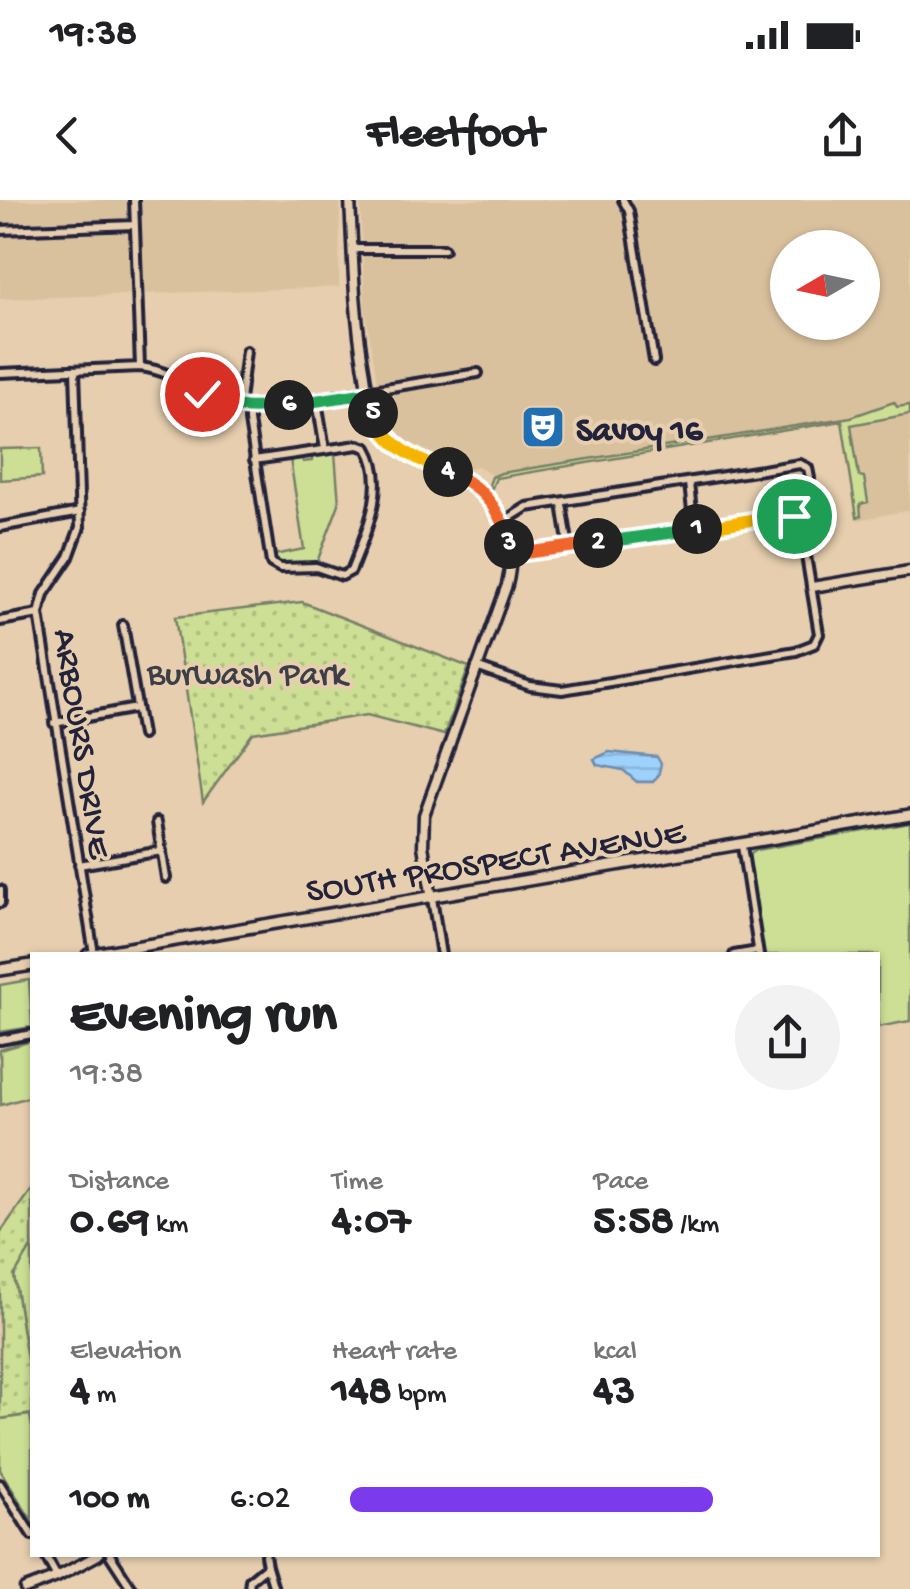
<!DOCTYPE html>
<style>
:root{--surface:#fff;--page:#f2f2f2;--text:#202124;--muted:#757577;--accent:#7c3aed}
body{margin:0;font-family:"Gochi Hand",sans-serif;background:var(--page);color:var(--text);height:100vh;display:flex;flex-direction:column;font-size:38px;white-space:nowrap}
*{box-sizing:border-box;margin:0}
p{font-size:32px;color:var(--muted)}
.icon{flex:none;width:55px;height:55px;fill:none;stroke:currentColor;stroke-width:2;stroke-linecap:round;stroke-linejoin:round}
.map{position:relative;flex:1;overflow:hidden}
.sheet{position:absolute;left:30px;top:752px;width:850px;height:605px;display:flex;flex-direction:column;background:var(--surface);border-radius:0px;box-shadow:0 2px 8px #0004}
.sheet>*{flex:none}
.needle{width:65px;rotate:261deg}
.fabs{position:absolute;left:770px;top:30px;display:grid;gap:20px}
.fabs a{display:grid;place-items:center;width:110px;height:110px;border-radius:50%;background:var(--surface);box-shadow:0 2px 8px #0004;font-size:50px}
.pin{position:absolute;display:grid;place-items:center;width:85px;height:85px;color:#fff;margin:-42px;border:5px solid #fff;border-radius:50%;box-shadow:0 2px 10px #0007}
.km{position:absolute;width:50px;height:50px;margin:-25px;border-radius:50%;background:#222;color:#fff;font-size:28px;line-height:50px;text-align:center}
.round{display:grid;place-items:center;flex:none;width:105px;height:105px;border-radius:52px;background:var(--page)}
.summary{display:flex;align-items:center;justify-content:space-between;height:170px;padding:0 40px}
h1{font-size:55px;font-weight:700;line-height:75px}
.metrics{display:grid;grid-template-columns:repeat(3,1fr);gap:15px;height:170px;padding:10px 40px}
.metrics div{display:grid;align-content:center}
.metrics b{font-size:42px;font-weight:700}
.metrics small{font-size:28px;font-weight:400}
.metrics p{font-size:28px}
ul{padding:0 40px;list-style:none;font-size:32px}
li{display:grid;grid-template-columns:160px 120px 1fr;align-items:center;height:75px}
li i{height:25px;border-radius:12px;background:var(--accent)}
.status{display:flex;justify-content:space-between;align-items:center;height:70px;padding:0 50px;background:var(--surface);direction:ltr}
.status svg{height:28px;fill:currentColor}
header{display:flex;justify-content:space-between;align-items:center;height:130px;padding:0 40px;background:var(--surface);font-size:45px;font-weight:700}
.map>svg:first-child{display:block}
</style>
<div class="status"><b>19:38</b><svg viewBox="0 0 49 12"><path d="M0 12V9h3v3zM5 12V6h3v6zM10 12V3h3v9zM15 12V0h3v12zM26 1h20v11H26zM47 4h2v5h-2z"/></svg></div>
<header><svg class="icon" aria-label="back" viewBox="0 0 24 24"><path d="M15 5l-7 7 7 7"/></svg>Fleetfoot<svg class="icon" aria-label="share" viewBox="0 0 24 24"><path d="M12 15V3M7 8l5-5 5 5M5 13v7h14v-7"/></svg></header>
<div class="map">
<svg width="910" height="1389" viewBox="0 0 910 1389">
<defs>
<pattern id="park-dots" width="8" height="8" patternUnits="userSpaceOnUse" patternTransform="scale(2.5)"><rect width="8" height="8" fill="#ccdf94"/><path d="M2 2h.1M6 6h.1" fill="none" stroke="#afbf80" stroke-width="1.8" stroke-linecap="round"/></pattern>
<pattern id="water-rules" width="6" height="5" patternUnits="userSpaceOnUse" patternTransform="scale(2.5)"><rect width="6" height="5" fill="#9ed2fc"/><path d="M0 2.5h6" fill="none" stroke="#88b4d9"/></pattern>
</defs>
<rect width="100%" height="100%" fill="#e6ceae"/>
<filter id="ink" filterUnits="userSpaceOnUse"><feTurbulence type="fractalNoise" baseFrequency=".01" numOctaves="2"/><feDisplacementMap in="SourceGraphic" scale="20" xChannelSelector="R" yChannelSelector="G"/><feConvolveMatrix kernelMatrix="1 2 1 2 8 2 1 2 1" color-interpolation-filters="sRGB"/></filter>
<g filter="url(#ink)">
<path fill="#dac19e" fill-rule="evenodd" d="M0,0H340L339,87L0,99Z
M360,0H910V310L858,320L842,221L496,279L478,266L467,268L403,240L381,206L365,109ZM788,48H862V122H788Z"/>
<path fill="#ccdf94" stroke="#778068" stroke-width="2.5" d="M894,202L897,207L910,205V214L851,225L859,276L864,277L868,302L860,304L861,316L857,317L842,221L496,278L491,290L489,285L492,277L501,273L851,217Z
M41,248L42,277L0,280V249Z
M335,253L339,304L317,362L280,365L275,362L274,355L304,349L290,259L302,257L303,262L312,261V256Z
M910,623V821L878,827V755H763L748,655L756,650Z
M29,780L32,827L0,832V785Z
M32,841V896L1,905L0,850Z
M32,1046V1191L14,1076Z
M30,1215L32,1228V1321L0,1270V1219Z"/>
<path fill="url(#park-dots)" stroke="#778068" stroke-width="2.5" d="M302,402L469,467L444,535L367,515L253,533L203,602L175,417Z
M32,988V1046L14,1076L32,1191V1214L0,1219V1033Z"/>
<path fill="url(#water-rules)" stroke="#6c8caf" stroke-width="2.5" d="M609,552L657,557L661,564L658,576L653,582H637L623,570L597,565L594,559Z"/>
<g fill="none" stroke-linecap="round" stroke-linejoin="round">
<defs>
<path id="minor" d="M134,0L140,167
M623,0L629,11L654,161
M0,30L135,25
M352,49H444
M75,170L80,327L69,357L44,394L39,414L94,754
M0,173L140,167C184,172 206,205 249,210L478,173
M317,201L325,249
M239,209L246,151
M249,210V221L271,363L280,368L316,367L342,376L351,371C365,335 389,285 367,248L358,245L254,260
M689,283L694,330
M562,304L569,348
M503,322L527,307L800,264L808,268L810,278L795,316
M0,327L80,312
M0,421L39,414
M123,425L142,535
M476,467L530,486L562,490L796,451L814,444L819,434L800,320L787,314L510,355
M54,523L137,508
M157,622L166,678
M742,646L759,755
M79,665L162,651
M0,690V703
M432,698L441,755
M734,755L758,751
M0,840L32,834
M0,1284L32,1335
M45,1355L57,1377
M110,1355L132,1389
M265,1355L267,1366
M249,1389L250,1380L267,1366L274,1389"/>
<path id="tertiary" d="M350,0C353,57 354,113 364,169C367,186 368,206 377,221C406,275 481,265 504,325C512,345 512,365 507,385L424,615L423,646L432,698
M812,387L910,371
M25,1389L57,1377L98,1355"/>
<path id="secondary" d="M88,755L910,615
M0,770L32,765"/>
</defs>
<use href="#minor" stroke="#22223b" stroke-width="14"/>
<use href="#tertiary" stroke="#22223b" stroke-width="15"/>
<use href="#secondary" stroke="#22223b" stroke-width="16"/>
<use href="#minor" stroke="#e6ceae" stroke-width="6"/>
<use href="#tertiary" stroke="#e6ceae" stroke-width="8"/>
<use href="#secondary" stroke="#e6ceae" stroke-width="9"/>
</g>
</g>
<g fill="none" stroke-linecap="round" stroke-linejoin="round" filter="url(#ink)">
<defs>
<path id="split-1" d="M697,329L787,314L794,316"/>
<path id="split-2" d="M598,343L697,329"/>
<path id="split-3" d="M509,344L510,355L598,343"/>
<path id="split-4" d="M448,272C482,285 501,309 509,344"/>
<path id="split-5" d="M373,213C388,247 415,259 448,272"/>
<path id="split-6" d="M289,205L368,193L373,213"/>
<path id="split-7" d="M202,194C231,211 257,209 289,205"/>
</defs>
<use href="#split-1" stroke="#fff" stroke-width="20"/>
<use href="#split-2" stroke="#fff" stroke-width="20"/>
<use href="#split-3" stroke="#fff" stroke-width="20"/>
<use href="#split-4" stroke="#fff" stroke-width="20"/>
<use href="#split-5" stroke="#fff" stroke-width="20"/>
<use href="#split-6" stroke="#fff" stroke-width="20"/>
<use href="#split-7" stroke="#fff" stroke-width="20"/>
<use href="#split-1" stroke="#f5b400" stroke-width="12"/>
<use href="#split-2" stroke="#22a559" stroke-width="12"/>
<use href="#split-3" stroke="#f0652b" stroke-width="12"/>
<use href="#split-4" stroke="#f0652b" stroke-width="12"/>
<use href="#split-5" stroke="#f5b400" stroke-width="12"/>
<use href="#split-6" stroke="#22a559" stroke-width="12"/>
<use href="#split-7" stroke="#22a559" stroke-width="12"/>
</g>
<defs>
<symbol id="theatre-square" viewBox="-11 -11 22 22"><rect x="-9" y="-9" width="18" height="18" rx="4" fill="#1f6fb2" stroke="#e6ceae"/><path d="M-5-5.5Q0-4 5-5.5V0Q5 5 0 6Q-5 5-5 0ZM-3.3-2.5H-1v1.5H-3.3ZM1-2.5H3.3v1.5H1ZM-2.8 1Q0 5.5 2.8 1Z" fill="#fff"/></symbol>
</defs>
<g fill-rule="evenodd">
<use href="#theatre-square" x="518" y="202" width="50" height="50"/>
</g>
<g text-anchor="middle" stroke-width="8" stroke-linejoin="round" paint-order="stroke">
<g font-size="35" font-weight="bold" fill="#22223b" stroke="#e6ceae" text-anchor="start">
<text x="576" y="239">Savoy 16</text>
</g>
<g font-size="35" fill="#3c3e48" stroke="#e6ceae">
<text x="247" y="483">Burwash Park</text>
</g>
<g font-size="35" fill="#22223b" stroke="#e6ceae">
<text transform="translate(85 543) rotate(81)" y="12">ARBOURS DRIVE</text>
<text transform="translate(495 659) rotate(-9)" y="12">SOUTH PROSPECT AVENUE</text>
</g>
</g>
</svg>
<div class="fabs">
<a><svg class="needle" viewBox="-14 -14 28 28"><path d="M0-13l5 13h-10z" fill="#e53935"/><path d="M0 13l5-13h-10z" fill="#757577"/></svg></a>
</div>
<div class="pin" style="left:794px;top:316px;background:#1e9e55"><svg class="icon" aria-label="arrive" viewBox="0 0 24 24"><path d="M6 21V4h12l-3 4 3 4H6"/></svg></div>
<div class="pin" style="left:202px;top:194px;background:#d93025"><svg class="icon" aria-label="check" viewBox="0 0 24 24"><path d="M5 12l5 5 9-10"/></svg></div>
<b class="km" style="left:697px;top:329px">1</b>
<b class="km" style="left:598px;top:343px">2</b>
<b class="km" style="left:509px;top:344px">3</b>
<b class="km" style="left:448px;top:272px">4</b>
<b class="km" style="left:373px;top:213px">5</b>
<b class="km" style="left:289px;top:205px">6</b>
<section class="sheet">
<div class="summary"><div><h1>Evening run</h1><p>19:38</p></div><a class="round"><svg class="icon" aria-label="share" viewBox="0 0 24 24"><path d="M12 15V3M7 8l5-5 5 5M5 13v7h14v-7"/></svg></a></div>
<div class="metrics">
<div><p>Distance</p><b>0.69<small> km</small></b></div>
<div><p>Time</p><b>4:07</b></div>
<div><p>Pace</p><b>5:58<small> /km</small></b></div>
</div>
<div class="metrics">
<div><p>Elevation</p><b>4<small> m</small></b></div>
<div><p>Heart rate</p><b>148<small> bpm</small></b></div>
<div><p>kcal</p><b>43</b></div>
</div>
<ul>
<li><b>100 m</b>6:02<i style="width:74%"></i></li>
</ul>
</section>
</div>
